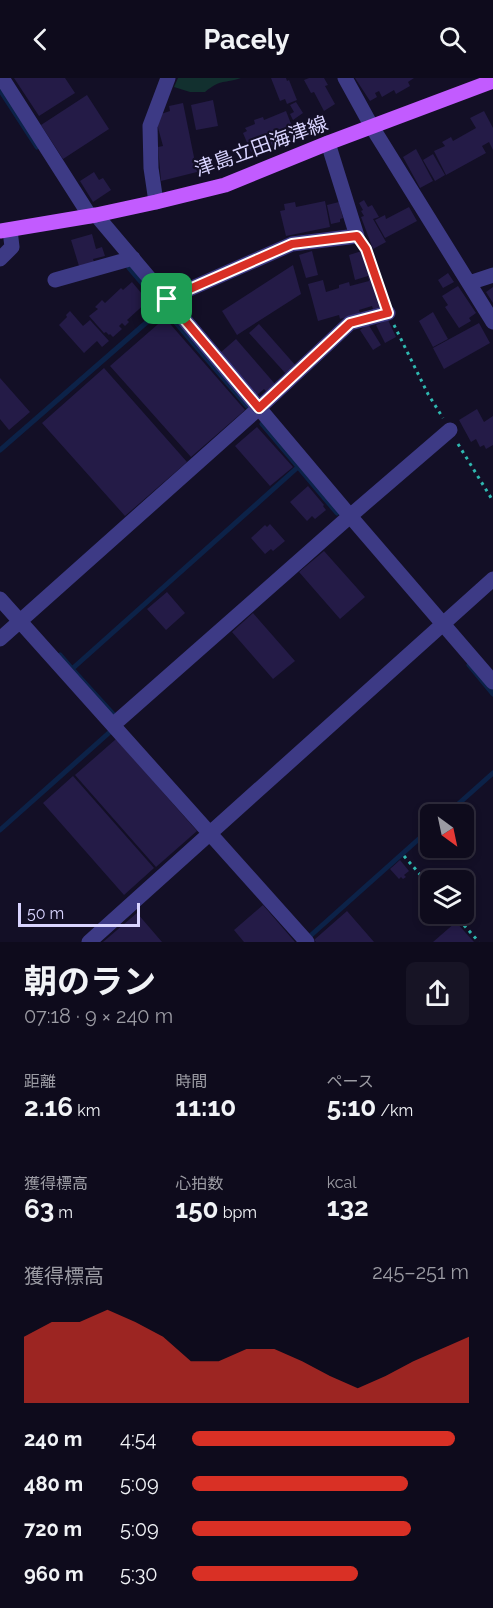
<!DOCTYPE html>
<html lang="ja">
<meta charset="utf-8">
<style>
:root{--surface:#0e0b1c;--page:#171425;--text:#f1f3f6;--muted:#9b9ba3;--line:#2e2b3b;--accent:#d93025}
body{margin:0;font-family:Raleway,"Noto Sans JP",sans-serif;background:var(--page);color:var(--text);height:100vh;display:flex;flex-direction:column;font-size:22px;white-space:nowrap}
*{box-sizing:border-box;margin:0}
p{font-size:20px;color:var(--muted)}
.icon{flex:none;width:33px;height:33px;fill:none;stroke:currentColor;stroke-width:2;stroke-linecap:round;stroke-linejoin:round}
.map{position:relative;height:864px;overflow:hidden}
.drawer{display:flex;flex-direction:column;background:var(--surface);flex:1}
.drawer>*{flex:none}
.needle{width:39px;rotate:147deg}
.controls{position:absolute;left:420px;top:726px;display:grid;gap:12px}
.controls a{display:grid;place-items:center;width:54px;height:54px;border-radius:9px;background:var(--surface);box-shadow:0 3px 9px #0003,0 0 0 2px var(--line);font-size:30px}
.scale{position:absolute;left:18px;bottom:15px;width:122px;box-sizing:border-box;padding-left:6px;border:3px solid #d9d4ff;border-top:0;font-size:16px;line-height:21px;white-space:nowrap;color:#d9d4ff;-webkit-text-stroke:4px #130f26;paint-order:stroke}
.pin{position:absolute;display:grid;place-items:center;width:51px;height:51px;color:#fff;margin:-26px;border-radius:12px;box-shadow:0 3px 9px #0006}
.round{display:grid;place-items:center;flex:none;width:63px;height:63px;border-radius:9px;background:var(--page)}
.headline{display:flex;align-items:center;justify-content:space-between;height:102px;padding:0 24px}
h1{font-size:33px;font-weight:700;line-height:45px}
.metrics{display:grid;grid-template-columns:repeat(3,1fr);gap:9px;height:102px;padding:6px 24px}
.metrics div{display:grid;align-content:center}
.metrics b{font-size:26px;font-weight:700}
.metrics small{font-size:16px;font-weight:400}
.metrics p{font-size:16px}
.chart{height:168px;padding:12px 24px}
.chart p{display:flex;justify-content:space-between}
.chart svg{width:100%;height:108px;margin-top:6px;fill:var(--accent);opacity:.7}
ul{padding:0 24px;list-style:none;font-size:20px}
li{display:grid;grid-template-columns:96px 72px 1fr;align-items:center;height:45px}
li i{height:15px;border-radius:8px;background:var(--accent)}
header{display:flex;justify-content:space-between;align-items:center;height:78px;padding:0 24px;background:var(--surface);font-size:27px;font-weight:700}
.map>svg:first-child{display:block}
</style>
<header><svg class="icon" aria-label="back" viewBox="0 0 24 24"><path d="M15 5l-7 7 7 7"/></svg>Pacely<svg class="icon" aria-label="search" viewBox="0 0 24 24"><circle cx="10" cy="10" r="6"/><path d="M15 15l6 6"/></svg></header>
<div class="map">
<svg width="493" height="864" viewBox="0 0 493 864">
<rect width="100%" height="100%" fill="#130f26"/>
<path fill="#12302f" d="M178,0H241C224,6 222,0 205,14H190L174,9Z"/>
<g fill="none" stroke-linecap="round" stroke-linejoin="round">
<path stroke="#0c2248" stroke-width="5" d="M0,12L37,69
M129,190L247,328
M262,346L337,435
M0,372L163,230
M60,577L72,591
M469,587L493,616
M113,636L72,591L298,389
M447,736L493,695
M0,752L111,653
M309,859L430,751"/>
</g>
<path fill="#241b47" d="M14,0H65L75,15L39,38Z
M271,0H286L287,3L289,2L297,22L287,26L285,21L280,23Z
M309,0H324L328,7L325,8L335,26L324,33L314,14L311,15L304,2Z
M355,0H414L408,4L410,8L396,16L394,12L382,19L379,13L375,15L377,19L370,23Z
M87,17L109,51L63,81L41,47Z
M213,22L218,48L196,52L191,27Z
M296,24L303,35L293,42L290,36L294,34L290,27Z
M183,25L197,94L161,103L158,69L163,68L157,46L161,36L170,33L169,28Z
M286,33L295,56L274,64L276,68L266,72L265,70L257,73L256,71L251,74L243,55L247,53L245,50L255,46L254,42L263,39L264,42Z
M484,33L493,50V72L489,64L482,68L486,75L446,97L434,73L445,68L442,64L451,59L453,63L476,50L470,40Z
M416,71L433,103L420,110L403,79Z
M433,76L445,97L435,103L423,82Z
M94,94L99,102L103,100L111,112L93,124L80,103Z
M364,122L368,129L372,127L379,139L373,141L386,164L373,171L361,139L364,138L361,133L363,132L359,125Z
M325,123L330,149L286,158L280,133L285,132L284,126L295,124L296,129Z
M339,124L343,140L340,141V144L331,146L327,127Z
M409,129L417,143L385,160L375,142L385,137L386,141Z
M92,156L96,171L102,169L105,178L93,181L94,184L79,188L71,162Z
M365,172L381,229L373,231L372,228L359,232L360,235L340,241L339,237L318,243L308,206L323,202L326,214L339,210V207L349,204L350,208L369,203L368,198L355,202L349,177Z
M312,173L318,197L306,200L299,177Z
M293,187L301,216L237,257L222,233Z
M448,195L454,204L443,210L438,202Z
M132,204L148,223L127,242L129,244L125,248L122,245L119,248L122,251L113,259L110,256L109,257L106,254L104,255L89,238L98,231L95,229L102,222L105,225L121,210L123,212Z
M458,208L476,235L469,240L471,243L459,250L445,229L448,227L442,218Z
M493,209V225L486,214Z
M70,233L83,248L90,242L109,263L102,269L97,263L84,275L59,247L67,239L66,237Z
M433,234L448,261L433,269L419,243Z
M165,240L245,332L191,379L110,288Z
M388,242L396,259L385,265L376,247Z
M479,245L490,265L444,291L433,270Z
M259,246L296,288L286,296L249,255Z
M368,246L381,267L373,272L360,252Z
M236,261L275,306L266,313L264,311L257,317L220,275Z
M104,290L187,384L125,438L42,345Z
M0,300L30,334L9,352L0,341Z
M477,331L484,344L493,338V367L486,371L484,367L480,369L476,361L471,364L459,342Z
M257,349L293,389L270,408L235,368Z
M308,408L324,427L323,428L326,432L315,441L312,438L307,443L290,424Z
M270,446L285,463L273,473L271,471L265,476L251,460L265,447L267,449Z
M324,473L365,519L340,541L299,494Z
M167,514L185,535L166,552L147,531Z
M253,535L295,583L273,601L232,554Z
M116,661L197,753L156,789L75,697Z
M73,698L154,790L124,817L43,725Z
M400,782L409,793L404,797L406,799L403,801L401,799L399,801L390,791Z
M263,827L295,864H244L234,852Z
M347,833L374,864H316L314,862Z
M137,835L162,864H103Z
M456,844L474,864H433Z"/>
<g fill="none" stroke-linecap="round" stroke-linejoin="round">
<path stroke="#2fb8b0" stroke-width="3" stroke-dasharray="3 4.5" stroke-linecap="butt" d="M365,169L384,222
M394,247L428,316L443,340
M458,366L493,423
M404,778L430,808
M454,836L479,864"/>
<path stroke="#3d3a85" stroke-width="15" d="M2,0L90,138
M345,0L372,49L493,244
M156,124L151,90L150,48L168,0
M96,137L350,438L493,604
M0,181L12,169L10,152
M55,202L133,180
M469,205L493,197
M167,221L292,166L357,158L328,65
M0,521L307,864
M0,561L259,330L350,245L388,235
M113,647L350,438L450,352
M89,864L493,501"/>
<path stroke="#c25bff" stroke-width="15" d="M0,153L96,137L156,124L225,107L328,65L493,3"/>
</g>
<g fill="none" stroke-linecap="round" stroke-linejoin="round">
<defs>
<path id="route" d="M357,158L366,171L388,235L350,245L259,330L167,221L292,166Z"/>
</defs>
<use href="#route" stroke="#fff" stroke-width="12"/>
<use href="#route" stroke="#d93025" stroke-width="8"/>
</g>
<g text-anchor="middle" stroke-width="4.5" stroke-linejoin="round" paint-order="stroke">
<g font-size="20" fill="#d9d4ff" stroke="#130f26">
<text transform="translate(261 68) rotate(-20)" y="7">津島立田海津線</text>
</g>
</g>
</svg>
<div class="controls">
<a><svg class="needle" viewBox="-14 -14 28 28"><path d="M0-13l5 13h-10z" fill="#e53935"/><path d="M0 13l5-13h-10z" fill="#9b9ba3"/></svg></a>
<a><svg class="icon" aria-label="layers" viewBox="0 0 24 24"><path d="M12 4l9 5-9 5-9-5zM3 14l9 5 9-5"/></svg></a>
</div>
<div class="scale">50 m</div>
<div class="pin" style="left:167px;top:221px;background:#1e9e55"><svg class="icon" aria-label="arrive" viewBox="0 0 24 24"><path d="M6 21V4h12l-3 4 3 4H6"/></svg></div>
</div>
<section class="drawer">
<div class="headline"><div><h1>朝のラン</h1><p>07:18 · 9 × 240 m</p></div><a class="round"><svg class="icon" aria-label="share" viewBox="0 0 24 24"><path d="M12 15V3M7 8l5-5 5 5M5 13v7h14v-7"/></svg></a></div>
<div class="metrics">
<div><p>距離</p><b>2.16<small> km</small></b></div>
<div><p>時間</p><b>11:10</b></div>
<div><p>ペース</p><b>5:10<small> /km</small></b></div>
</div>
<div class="metrics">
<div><p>獲得標高</p><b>63<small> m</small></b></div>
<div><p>心拍数</p><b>150<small> bpm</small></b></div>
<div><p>kcal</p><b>132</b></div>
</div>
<div class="chart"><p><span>獲得標高</span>245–251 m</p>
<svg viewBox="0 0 160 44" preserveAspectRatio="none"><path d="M0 44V17L10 11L20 11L30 6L40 11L50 17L60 27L70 27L80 22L90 22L100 27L110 33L120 38L130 33L140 27L150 22L160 17V44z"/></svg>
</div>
<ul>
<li><b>240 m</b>4:54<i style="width:95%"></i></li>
<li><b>480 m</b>5:09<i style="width:78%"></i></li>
<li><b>720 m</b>5:09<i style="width:79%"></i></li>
<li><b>960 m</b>5:30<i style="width:60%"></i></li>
</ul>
</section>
